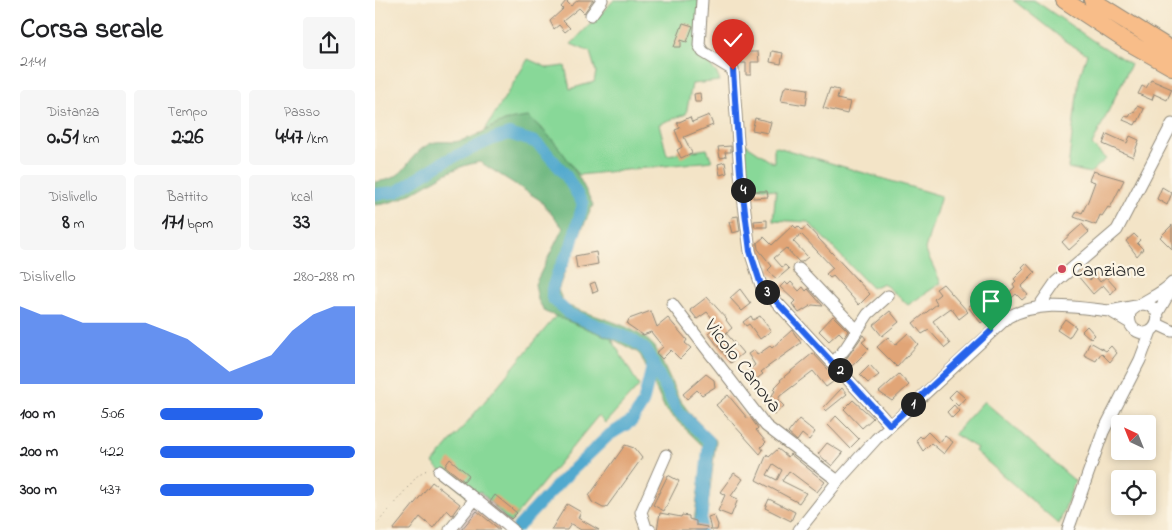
<!DOCTYPE html>
<html lang="it">
<meta charset="utf-8">
<style>
:root{--surface:#fff;--page:#f6f6f6;--text:#202124;--muted:#757577;--accent:#2563eb}
body{margin:0;font-family:"Indie Flower",sans-serif;background:var(--page);color:var(--text);height:100vh;display:flex;flex-direction:column;font-size:19px;white-space:nowrap}
*{box-sizing:border-box;margin:0}
p{font-size:16px;color:var(--muted)}
.icon{flex:none;width:28px;height:28px;fill:none;stroke:currentColor;stroke-width:2;stroke-linecap:round;stroke-linejoin:round}
.map{position:relative;flex:1;overflow:hidden}
.drawer{display:flex;flex-direction:column;background:var(--surface);width:375px}
.drawer>*{flex:none}
.needle{width:32px;rotate:317deg}
.fabs{position:absolute;left:736px;top:415px;display:grid;gap:10px}
.fabs a{display:grid;place-items:center;width:45px;height:45px;border-radius:5px;background:var(--surface);box-shadow:0 2px 8px #0003;font-size:25px}
.pin{position:absolute;display:grid;place-items:center;width:42px;height:42px;color:#fff;margin:-51px -21px;border-radius:50% 50% 50% 0;rotate:-45deg;box-shadow:0 0 5px #0007}
.pin .icon{rotate:45deg}
.km{position:absolute;width:25px;height:25px;margin:-12px;border-radius:50%;background:#222;color:#fff;font-size:14px;line-height:25px;text-align:center}
.round{display:grid;place-items:center;flex:none;width:52px;height:52px;border-radius:5px;background:var(--page)}
.head{display:flex;align-items:center;justify-content:space-between;height:85px;padding:0 20px}
h1{font-size:28px;font-weight:700;line-height:38px}
.metrics{display:grid;grid-template-columns:repeat(3,1fr);gap:8px;height:85px;padding:5px 20px}
.metrics div{display:grid;align-content:center;border-radius:5px;background:var(--page);text-align:center}
.metrics b{font-size:21px;font-weight:700}
.metrics small{font-size:14px;font-weight:400}
.metrics p{font-size:14px}
.chart{height:140px;padding:10px 20px}
.chart p{display:flex;justify-content:space-between}
.chart svg{width:100%;height:90px;margin-top:5px;fill:var(--accent);opacity:.7}
ul{padding:0 20px;list-style:none;font-size:16px}
li{display:grid;grid-template-columns:80px 60px 1fr;align-items:center;height:38px}
li i{height:12px;border-radius:6px;background:var(--accent)}
main{display:flex;flex:1;min-height:0}
.map>svg:first-child{display:block}
</style>
<main>
<section class="drawer">
<div class="head"><div><h1>Corsa serale</h1><p>21:41</p></div><a class="round"><svg class="icon" aria-label="share" viewBox="0 0 24 24"><path d="M12 15V3M7 8l5-5 5 5M5 13v7h14v-7"/></svg></a></div>
<div class="metrics">
<div><p>Distanza</p><b>0.51<small> km</small></b></div>
<div><p>Tempo</p><b>2:26</b></div>
<div><p>Passo</p><b>4:47<small> /km</small></b></div>
</div>
<div class="metrics">
<div><p>Dislivello</p><b>8<small> m</small></b></div>
<div><p>Battito</p><b>171<small> bpm</small></b></div>
<div><p>kcal</p><b>33</b></div>
</div>
<div class="chart"><p><span>Dislivello</span>280–288 m</p>
<svg viewBox="0 0 160 44" preserveAspectRatio="none"><path d="M0 44V6L10 10L20 10L30 14L40 14L50 14L60 14L70 18L80 22L90 30L100 38L110 34L120 30L130 18L140 10L150 6L160 6V44z"/></svg>
</div>
<ul>
<li><b>100 m</b>5:06<i style="width:53%"></i></li>
<li><b>200 m</b>4:22<i style="width:100%"></i></li>
<li><b>300 m</b>4:37<i style="width:79%"></i></li>
</ul>
</section>
<div class="map">
<svg width="797" height="530" viewBox="0 0 797 530">
<rect width="100%" height="100%" fill="#fcf5e5"/>
<filter id="ink" filterUnits="userSpaceOnUse"><feTurbulence type="fractalNoise" baseFrequency=".02" numOctaves="2"/><feDisplacementMap in="SourceGraphic" scale="10" xChannelSelector="R" yChannelSelector="G"/><feConvolveMatrix kernelMatrix="1 2 1 2 8 2 1 2 1" color-interpolation-filters="sRGB"/></filter>
<filter id="wash" filterUnits="userSpaceOnUse"><feTurbulence type="fractalNoise" baseFrequency=".0096" numOctaves="4" result="noise"/><feDisplacementMap in="SourceGraphic" scale="20" xChannelSelector="R" yChannelSelector="G"/><feGaussianBlur stdDeviation="1.12" result="paint"/><feColorMatrix in="noise" values="0 0 0 0 0 0 0 0 0 0 0 0 0 0 0 0 0 1.4 0 .05"/><feComposite in="paint" operator="in"/></filter>
<g filter="url(#wash)">
<rect width="100%" height="100%" fill="#f3e4c7"/>
<path fill="#d1bfbd" d="M105,490L135,523L132,530H70Z"/>
<path fill="#88d898" stroke="#5a8262" d="M239,0H324L321,51L341,72L345,81L317,84L311,114L284,124L292,155L332,149L337,161L204,175L166,127L132,120L110,130L153,59L173,68L190,66L195,89L219,82L221,72L215,52L196,44Z
M638,0H659L717,40L756,64L717,145L731,159L715,173L693,168L704,79L712,54L690,41Z
M363,139L399,163V146L566,196L550,249L566,283L533,305L508,283L497,288L433,222L398,220L401,190L369,185Z
M181,316L236,338L264,386L230,423L223,416L135,523L105,491L96,500L58,463Z
M609,401L700,481L684,524L600,451L602,448L579,434Z"/>
<path fill="#6eb880" stroke="#4c7256" d="M153,117C183,140 203,172 218,205L198,249L183,290L189,304C218,318 257,322 280,347L304,399L317,416L341,440L330,530H318L329,447L290,409L266,356L262,352L236,338L170,312L163,300L160,284L188,228L165,200L105,162C64,168 39,202 0,205V182C35,178 28,160 51,146C63,138 73,144 84,141C100,138 115,127 130,121C137,119 146,118 153,117Z"/>
<g fill="none" stroke-linecap="round" stroke-linejoin="round">
<path stroke="#51a9ce" stroke-width="12" d="M0,194L21,192L68,162L118,139L134,134L160,142L170,151L190,174L208,204L196,246L182,274L177,289V298L194,314L256,339L271,350L301,409L334,441L325,530
M143,527L187,480L234,435L257,421L268,403L278,363"/>
</g>
<g id="blocks">
<path fill="#e1a577" fill-rule="evenodd" d="M203,0H218L209,13L204,8L188,21L195,28L190,32L184,25L179,29L175,21L188,9L186,7L191,1L196,6Z
M308,23L318,26L312,42L306,40V47H299Z
M342,30L353,31L354,46L343,47Z
M397,51L408,53L406,64L395,62Z
M363,52H383L384,62H376V75H371V63H363Z
M776,80L797,89L792,100L779,94L777,100L763,94L767,86L771,88Z
M412,86L433,89L431,105L406,101L409,88Z
M455,88L464,90L462,99L475,102L472,114L448,108Z
M325,93L326,102H320L319,94Z
M762,106L769,109L763,122L762,121L760,125L748,120L750,116L754,117L757,112L759,113Z
M334,115L338,125L309,137L317,153L306,158L302,150L307,147L300,130L305,128L302,123L315,117L317,122Z
M380,118L396,122L393,133L377,130Z
M732,134L752,143L755,136L764,140L758,157L728,144Z
M356,146V152H350L351,157L345,158L343,147Z
M350,162L352,173L345,175L343,164Z
M718,171L749,180L735,208L733,207L727,216L725,215L721,225L699,217L702,211L707,213L713,201L720,182L714,180Z
M787,187L797,193L792,205L782,199Z
M378,191H392L393,197L378,198Z
M363,216L365,231L357,233L354,222H358L357,217Z
M392,220V227H380L379,221Z
M707,224L714,232L694,250L687,242Z
M418,225L421,228L423,226L427,230L432,226L495,294L484,305L458,276L455,278L451,274L458,268L426,234L418,241L433,257L427,262H424L411,248L399,258L407,267L410,265L414,269L402,279L397,275L393,270L397,266L383,249L382,243L389,237L397,245Z
M797,225V249L785,237Z
M759,234L765,240L762,243L768,249L762,256L751,241Z
M221,252L223,264L202,268L200,256Z
M651,263L660,273L646,287L653,295L647,300L641,294L630,304L626,300L640,287L638,284L641,281L639,279L649,269L647,267Z
M707,271L715,280L720,275L725,282L731,277L741,288L736,294L728,285L718,294L702,275Z
M220,282L223,291L218,293L215,284Z
M410,282L413,285L416,282L424,291L428,287L431,291L433,289L448,306L437,305L424,313L417,304L420,301L405,287Z
M568,284L593,312L584,319L576,308L558,321L575,344L570,348L554,330L547,334L538,323L562,304L559,299L565,294L561,289Z
M365,289L376,304L367,311L355,298Z
M332,297L352,319L351,320L357,328L351,333L368,353L356,363L333,333L343,325L332,312L322,319L315,310Z
M605,303L609,308L614,303L621,310L606,323L593,307L597,304L601,307Z
M276,311L282,327L293,318L312,340L310,343L316,348L305,359L296,350L287,359L281,353L288,347L276,332L268,335L252,324L254,319Z
M515,311L524,322L507,336L498,325Z
M376,316L378,320L385,316L396,331L385,339L374,324L371,326L368,322Z
M458,316L473,331L469,337L464,332L454,341L444,331Z
M690,319L701,327L694,338L682,330Z
M712,326L720,335L716,339L707,331Z
M417,330L426,343L391,368L386,372L388,374L375,384L368,375L380,365L373,354L379,350L382,355L395,346L397,348Z
M533,333L543,344L522,367L502,347L513,337L520,345Z
M488,335L491,339L487,342L494,349L477,366L471,359Z
M715,342L731,351L736,346L742,353L735,362L726,353L721,361L709,355Z
M438,353L462,379L451,387L438,371L405,396L403,400L409,406L399,415L390,405L400,391L398,389L406,381L405,380Z
M495,365L504,375L493,383L485,375Z
M331,374L339,380L340,387L327,395L322,390L312,399L308,394Z
M524,374L534,385L517,401L504,392Z
M467,388L472,394L451,411L448,408Z
M581,390L590,398L583,406L574,397Z
M353,395L373,419L375,417L383,428L381,430L391,442L386,447L388,450L385,454L341,405Z
M478,400L498,418L487,428L469,409Z
M579,405L584,411L577,418L572,412Z
M461,416L484,439L475,448L453,425Z
M424,419L440,432L434,440L427,434L422,441L413,433Z
M553,432L564,443L570,436L578,442L569,454L556,443L548,451L541,440L545,436L547,438Z
M452,443L468,453L457,466L443,454Z
M250,445L259,448L267,458L231,508H228L217,502L214,496Z
M403,449L413,457L415,454L450,482L442,492L414,471L407,481L431,493L424,503L381,480L392,454L394,457ZM398,464L407,470L402,480L392,475Z
M75,459L94,475L89,481L70,466Z
M359,473L368,479L356,496L363,499L356,516L343,511L350,495L345,492Z
M293,475L304,481L289,511L278,505Z
M57,482L85,504L77,515L72,510L58,528L45,517L35,530H18Z
M120,495L142,513L136,519L115,502Z
M394,499L420,512L416,521L390,508Z
M192,504L206,512L203,518L224,530H206L196,524L192,530H176Z
M102,511L125,530H86Z
M285,513L306,517L307,515L314,516V519L321,521V525L332,527L331,530H282Z
M339,515L343,525L342,530H336L333,517Z"/>
</g>
</g>
<g filter="url(#ink)">
<use href="#blocks" fill-opacity="0" stroke="#8f8879" stroke-width="1"/>
<g fill="none" stroke-linecap="round" stroke-linejoin="round">
<defs>
<path id="minor" d="M327,0L324,45L328,52L358,70L365,172L375,251L386,285L515,425
M216,15L227,0
M424,269L482,330
M297,304L391,426L463,481
M765,304C796,304 781,344 760,330C754,326 754,318 755,312C767,300 785,296 797,283
M665,305L681,282L742,230L797,124
M782,314L797,288
M755,323L735,311L761,306
M782,324L797,331
M458,363L470,349L493,314L513,296
M64,471L100,499
M75,530L100,499L138,530
M275,530L271,528L266,512L291,455
M424,530L463,481L501,439L633,317C666,300 699,307 735,311
M693,530L728,432L765,360L776,331"/>
<path id="highway" d="M689,0L751,41L797,67
M717,0L797,50"/>
</defs>
<use href="#minor" stroke="#8f8879" stroke-width="13"/>
<use href="#highway" stroke="#8f8879" stroke-width="18"/>
<path stroke="#8f8879" stroke-width="1" stroke-dasharray="1 4" stroke-linecap="butt" d="M0,526L44,474L54,469"/>
<use href="#minor" stroke="#fff" stroke-width="11"/>
<use href="#highway" stroke="#f8bd89" stroke-width="16"/>
</g>
</g>
<g fill="none" stroke-linecap="round" stroke-linejoin="round" filter="url(#ink)">
<defs>
<path id="route" d="M358,70L365,172L375,251L386,285L515,425L616,331"/>
</defs>
<use href="#route" stroke="#fff" stroke-width="10"/>
<use href="#route" stroke="#2563eb" stroke-width="6"/>
</g>
<circle fill="#d1495b" stroke="#fcf5e5" stroke-width="2" cx="687" cy="269" r="5"/>
<g text-anchor="middle" stroke-width="4.5" stroke-linejoin="round" paint-order="stroke">
<g font-size="20" fill="#2b2b2b" stroke="#fcf5e5" text-anchor="start">
<text x="697" y="276">Canziane</text>
</g>
<g font-size="20" fill="#2b2b2b" stroke="#fcf5e5">
<text transform="translate(369 365) rotate(52)" y="7">Vicolo Canova</text>
</g>
</g>
</svg>
<div class="fabs">
<a><svg class="needle" viewBox="-14 -14 28 28"><path d="M0-13l5 13h-10z" fill="#e53935"/><path d="M0 13l5-13h-10z" fill="#757577"/></svg></a>
<a><svg class="icon" aria-label="locate" viewBox="0 0 24 24"><circle cx="12" cy="12" r="6"/><path d="M12 2v4M12 18v4M2 12h4M18 12h4"/></svg></a>
</div>
<div class="pin" style="left:616px;top:331px;background:#1e9e55"><svg class="icon" aria-label="arrive" viewBox="0 0 24 24"><path d="M6 21V4h12l-3 4 3 4H6"/></svg></div>
<div class="pin" style="left:358px;top:70px;background:#d93025"><svg class="icon" aria-label="check" viewBox="0 0 24 24"><path d="M5 12l5 5 9-10"/></svg></div>
<b class="km" style="left:538px;top:404px">1</b>
<b class="km" style="left:465px;top:370px">2</b>
<b class="km" style="left:392px;top:292px">3</b>
<b class="km" style="left:368px;top:190px">4</b>
</div>
</main>
